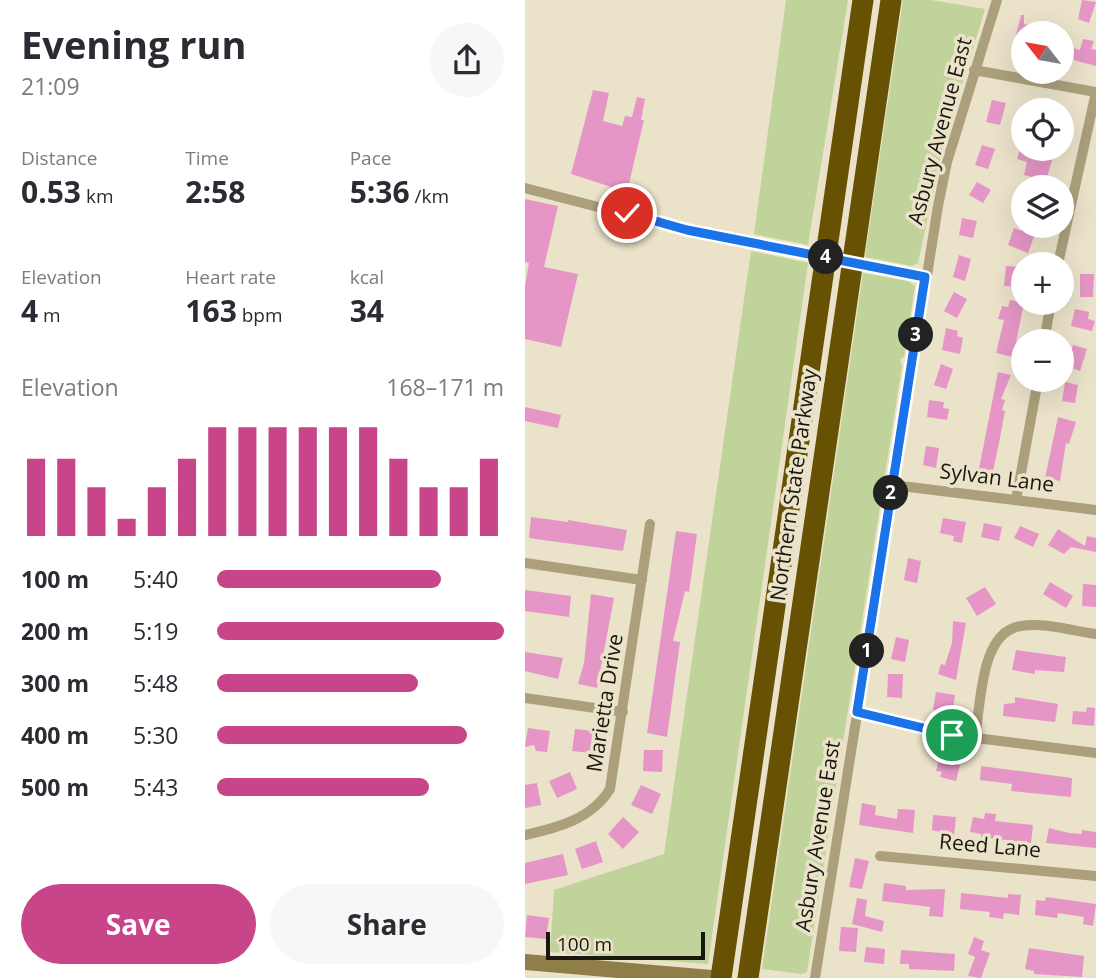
<!DOCTYPE html>
<meta charset="utf-8">
<style>
:root{--surface:#fff;--page:#f7f7f7;--text:#2b2b33;--muted:#7c7c81;--accent:#c8458a}
body{margin:0;font-family:"Open Sans",sans-serif;background:var(--page);color:var(--text);height:100vh;display:flex;flex-direction:column;font-size:26px;white-space:nowrap}
*{box-sizing:border-box;margin:0}
p{font-size:23px;color:var(--muted)}
.icon{flex:none;width:38px;height:38px;fill:none;stroke:currentColor;stroke-width:2;stroke-linecap:round;stroke-linejoin:round}
.map{position:relative;flex:1;overflow:hidden}
.panel{display:flex;flex-direction:column;background:var(--surface);width:525px}
.panel>*{flex:none}
.needle{width:46px;rotate:301deg}
.controls{position:absolute;left:486px;top:21px;display:grid;gap:14px}
.controls a{display:grid;place-items:center;width:63px;height:63px;border-radius:50%;background:var(--surface);box-shadow:0 7px 28px #0002;font-size:35px}
.scale{position:absolute;left:21px;bottom:18px;width:159px;box-sizing:border-box;padding-left:7px;border:4px solid #1a180e;border-top:0;font-size:19px;line-height:24px;white-space:nowrap;color:#1a180e;-webkit-text-stroke:5px #eae2c9;paint-order:stroke}
.pin{position:absolute;display:grid;place-items:center;width:60px;height:60px;color:#fff;margin:-30px;border:4px solid #fff;border-radius:50%;box-shadow:0 2px 7px #0007}
.km{position:absolute;width:35px;height:35px;margin:-18px;border-radius:50%;background:#222;color:#fff;font-size:19px;line-height:35px;text-align:center}
.round{display:grid;place-items:center;flex:none;width:74px;height:74px;border-radius:37px;background:var(--page)}
.summary{display:flex;align-items:center;justify-content:space-between;height:119px;padding:0 21px}
h1{font-size:38px;font-weight:700;line-height:52px}
.figures{display:grid;grid-template-columns:repeat(3,1fr);gap:10px;height:119px;padding:7px 21px}
.figures div{display:grid;align-content:center}
.figures b{font-size:30px;font-weight:700}
.figures small{font-size:19px;font-weight:400}
.figures p{font-size:19px}
.chart{height:196px;padding:14px 21px}
.chart p{display:flex;justify-content:space-between}
.chart svg{width:100%;height:126px;margin-top:7px;stroke:var(--accent);stroke-width:6}
.button{display:flex;gap:14px;margin-top:auto;padding:14px 21px}
.button a{flex:1;height:80px;border-radius:42px;background:var(--accent);color:#fff;font-size:28px;font-weight:700;line-height:80px;text-align:center}
.button a+a{background:var(--page);color:var(--text)}
ul{padding:0 21px;list-style:none;font-size:23px}
li{display:grid;grid-template-columns:112px 84px 1fr;align-items:center;height:52px}
li i{height:18px;border-radius:9px;background:var(--accent)}
main{display:flex;flex:1;min-height:0}
.map>svg:first-child{display:block}
</style>
<main>
<section class="panel">
<div class="summary"><div><h1>Evening run</h1><p>21:09</p></div><a class="round"><svg class="icon" aria-label="share" viewBox="0 0 24 24"><path d="M12 15V3M7 8l5-5 5 5M5 13v7h14v-7"/></svg></a></div>
<div class="figures">
<div><p>Distance</p><b>0.53<small> km</small></b></div>
<div><p>Time</p><b>2:58</b></div>
<div><p>Pace</p><b>5:36<small> /km</small></b></div>
</div>
<div class="figures">
<div><p>Elevation</p><b>4<small> m</small></b></div>
<div><p>Heart rate</p><b>163<small> bpm</small></b></div>
<div><p>kcal</p><b>34</b></div>
</div>
<div class="chart"><p><span>Elevation</span>168–171 m</p>
<svg viewBox="0 0 160 44" preserveAspectRatio="none"><path d="M5 44V17M15 44V17M25 44V27M35 44V38M45 44V27M55 44V17M65 44V6M75 44V6M85 44V6M95 44V6M105 44V6M115 44V6M125 44V17M135 44V27M145 44V27M155 44V17"/></svg>
</div>
<ul>
<li><b>100 m</b>5:40<i style="width:78%"></i></li>
<li><b>200 m</b>5:19<i style="width:100%"></i></li>
<li><b>300 m</b>5:48<i style="width:70%"></i></li>
<li><b>400 m</b>5:30<i style="width:87%"></i></li>
<li><b>500 m</b>5:43<i style="width:74%"></i></li>
</ul>
<div class="button"><a>Save</a><a>Share</a></div>
</section>
<div class="map">
<svg width="571" height="978" viewBox="0 0 571 978">
<rect width="100%" height="100%" fill="#eae2c9"/>
<path fill="#c0d39a" d="M261,0H323L283,245L229,234Z
M378,0H406L460,9L417,151L393,263L387,266L340,257Z
M226,251L283,263L183,964L25,952L29,890L139,854Z
M338,273L383,281L390,286L379,357L375,359L377,366L282,972L277,974L237,969Z"/>
<path fill="#e596c6" d="M557,0L571,2L564,23L553,19Z
M496,15H499V24L524,30V33H499V54L487,51Z
M558,39L569,41L566,49L571,50V66L537,57V45L555,50Z
M68,90L84,93L78,121L97,126L100,116L107,117L112,97L120,99L116,120H119L102,192L46,174Z
M467,100L481,103L475,125L461,122Z
M457,145L470,149L463,169L450,165Z
M495,149H508L506,155L527,160L521,181L499,175L502,162L492,159Z
M452,182L466,190L458,203L444,195Z
M0,199L33,206L19,267L53,274L36,347L0,339V286L4,263L0,262Z
M437,218L452,221L448,238L434,235Z
M498,226L511,231L503,253L483,245L489,228L496,231Z
M434,255L446,259L440,281L428,277Z
M481,266L499,267V287L479,286Z
M555,274H569L568,297H555Z
M429,292L442,299L432,318L419,311Z
M485,300L499,303L488,357L471,353L479,320L473,319L477,306L483,307Z
M550,309L564,312L563,319L570,321L567,331L546,326Z
M421,328L433,331L432,336L438,338L435,354L417,350Z
M548,345L562,349L555,371L541,366Z
M416,364L428,369L421,389L409,385Z
M473,372L486,375L476,399L480,400L477,410L480,411L474,443L468,471L465,470L463,476L453,474Z
M540,382L553,385L550,403L537,401Z
M404,400L419,402L418,408L424,409L422,420L402,417Z
M0,407L36,415L33,428L0,421Z
M533,417L551,422L544,444L541,443L535,481L520,478Z
M401,446L414,448L411,468L398,465Z
M6,517L43,522V520L102,530L98,551L4,538Z
M418,518L441,522L437,543L428,541L429,536L415,533Z
M459,523L477,527L474,541L456,537Z
M495,526L514,534L508,547L489,538Z
M533,529L560,546L562,536L571,538V552L546,547L539,554L523,545Z
M151,531L172,534L164,592L160,591L148,641L155,642L142,737L122,733Z
M383,558L396,561L392,583L379,580Z
M525,582L548,596L541,608L518,594Z
M558,584L571,585V607L557,606Z
M460,587L471,604L452,616L441,598Z
M0,590L46,596L44,617L0,611Z
M66,594L89,598L72,688L53,684L59,663Z
M428,621L441,623L431,680L413,674L416,664L420,665L427,643Z
M371,637L384,640L380,662L366,659Z
M491,650L541,657L539,672L510,670V674L487,670Z
M0,652L38,658L33,679L0,671Z
M363,674H378L377,698L362,697Z
M411,692L430,695L427,713L408,710Z
M490,697L533,704L530,722L478,716L479,704L490,703Z
M562,707L570,708L569,726L547,724L548,711L561,712Z
M3,728L25,731L22,752L11,751L9,745L0,747Z
M50,729L68,731L65,753L47,751Z
M119,750H138L137,772L118,771Z
M414,760L435,765L431,781L415,777L417,772L411,771Z
M456,766L547,778L546,797L486,791L487,784L455,780Z
M45,772L52,789L32,798L24,781Z
M12,783L16,805L0,808V785Z
M116,785L136,794L127,814L106,805Z
M337,803L351,806L350,815L372,819L373,809L390,810L388,833L334,825Z
M460,813L471,814L470,821L508,825L506,843L456,837V834L445,832L448,817L459,819Z
M408,815L431,817L429,836L407,830Z
M98,817L114,832L98,849L83,834Z
M524,828L544,833L557,834V830L571,832V848L521,843Z
M71,841L78,862L57,869L50,849Z
M38,854L43,875L0,884V863Z
M330,858L344,861L337,889L324,887Z
M359,883L381,886V890L420,889L418,917L404,916L405,907L357,901Z
M436,893L483,898V894L496,895L494,915L479,913L478,919L464,917L465,912L435,909Z
M521,897L571,904L568,926L558,924L559,917L533,913L532,918L510,915L511,900L520,901Z
M332,898L342,900L340,916L359,921L357,932L327,924Z
M2,915L24,918L21,939L0,937Z
M316,927L333,928L331,952L314,951Z
M449,937L459,941L456,950L465,953L456,978L443,976L450,957L443,954Z
M341,947L360,949L359,964L339,962Z
M504,948L559,956L557,977L509,974V971L500,969Z
M376,950L430,954L429,971L384,969V964H375Z"/>
<g fill="none" stroke-linecap="round" stroke-linejoin="round">
<path stroke="#ab9f7c" stroke-width="10" d="M449,70L571,92L533,264
M0,188L162,230L275,252
M345,266L400,277
M519,341L526,303
M368,485L571,510
M491,500L513,380
M0,563L117,580
M0,698L98,712
M332,712L427,735L571,753
M450,738C456,704 455,631 496,626C519,622 548,631 571,634
M0,835C32,828 67,819 85,789L125,524
M355,856L571,876
M290,978L413,206L422,162L472,0"/>
<path stroke="#907e48" stroke-width="16" d="M0,962L186,978"/>
<path stroke="#675204" stroke-width="21" d="M196,978L338,0
M223,978L366,0"/>
<path stroke="#ab9f7c" stroke-width="10" d="M275,252L345,266"/>
</g>
<g fill="none" stroke-linecap="round" stroke-linejoin="round">
<defs>
<path id="route" d="M102,213L162,230L400,277L332,712L427,735"/>
</defs>
<use href="#route" stroke="#fff" stroke-width="14"/>
<use href="#route" stroke="#1a73e8" stroke-width="9"/>
</g>
<g text-anchor="middle" stroke-width="7" stroke-linejoin="round" paint-order="stroke">
<g font-size="21" fill="#1a180e" stroke="#eae2c9">
<text transform="translate(415 131) rotate(-75)" y="7">Asbury Avenue East</text>
<text transform="translate(472 478) rotate(7)" y="7">Sylvan Lane</text>
<text transform="translate(269 485) rotate(-82)" y="7">Northern State Parkway</text>
<text transform="translate(80 703) rotate(-81)" y="7">Marietta Drive</text>
<text transform="translate(293 836) rotate(-81)" y="7">Asbury Avenue East</text>
<text transform="translate(465 846) rotate(5)" y="7">Reed Lane</text>
</g>
</g>
</svg>
<div class="controls">
<a><svg class="needle" viewBox="-14 -14 28 28"><path d="M0-13l5 13h-10z" fill="#e53935"/><path d="M0 13l5-13h-10z" fill="#7c7c81"/></svg></a>
<a><svg class="icon" aria-label="locate" viewBox="0 0 24 24"><circle cx="12" cy="12" r="6"/><path d="M12 2v4M12 18v4M2 12h4M18 12h4"/></svg></a>
<a><svg class="icon" aria-label="layers" viewBox="0 0 24 24"><path d="M12 4l9 5-9 5-9-5zM3 14l9 5 9-5"/></svg></a>
<a>+</a>
<a>−</a>
</div>
<div class="scale">100 m</div>
<div class="pin" style="left:427px;top:735px;background:#1e9e55"><svg class="icon" aria-label="arrive" viewBox="0 0 24 24"><path d="M6 21V4h12l-3 4 3 4H6"/></svg></div>
<div class="pin" style="left:102px;top:213px;background:#d93025"><svg class="icon" aria-label="check" viewBox="0 0 24 24"><path d="M5 12l5 5 9-10"/></svg></div>
<b class="km" style="left:342px;top:651px">1</b>
<b class="km" style="left:366px;top:493px">2</b>
<b class="km" style="left:391px;top:335px">3</b>
<b class="km" style="left:301px;top:257px">4</b>
</div>
</main>
